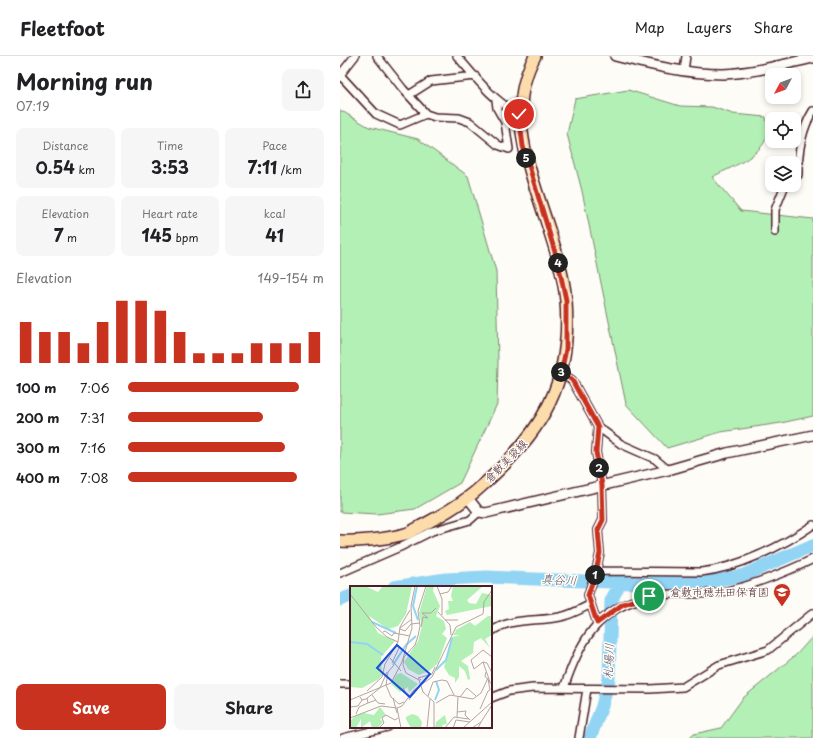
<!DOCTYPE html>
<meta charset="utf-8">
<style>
:root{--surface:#fff;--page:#f6f6f6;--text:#202124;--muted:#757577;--line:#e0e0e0;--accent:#c8321e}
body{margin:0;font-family:"Playpen Sans","Klee One",sans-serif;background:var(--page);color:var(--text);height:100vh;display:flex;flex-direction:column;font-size:15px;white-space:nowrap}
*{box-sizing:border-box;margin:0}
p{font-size:13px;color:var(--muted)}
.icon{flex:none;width:22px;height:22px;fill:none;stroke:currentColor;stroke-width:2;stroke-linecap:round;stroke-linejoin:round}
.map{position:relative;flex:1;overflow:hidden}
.side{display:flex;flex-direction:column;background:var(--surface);width:340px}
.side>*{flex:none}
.needle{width:26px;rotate:229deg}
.fabs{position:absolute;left:425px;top:12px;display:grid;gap:8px}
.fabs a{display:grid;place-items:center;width:36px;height:36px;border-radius:8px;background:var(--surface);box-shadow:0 2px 6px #0003;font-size:20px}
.pin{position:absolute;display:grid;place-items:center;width:34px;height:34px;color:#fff;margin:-17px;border:2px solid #fff;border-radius:50%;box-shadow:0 1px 4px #0007}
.km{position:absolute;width:20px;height:20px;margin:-10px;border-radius:50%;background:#222;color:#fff;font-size:11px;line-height:20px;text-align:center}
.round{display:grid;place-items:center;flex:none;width:42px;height:42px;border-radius:8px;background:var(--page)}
.summary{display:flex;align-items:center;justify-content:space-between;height:68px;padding:0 16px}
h1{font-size:22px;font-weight:700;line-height:30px}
.stats{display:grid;grid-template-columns:repeat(3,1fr);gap:6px;height:68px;padding:4px 16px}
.stats div{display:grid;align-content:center;border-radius:8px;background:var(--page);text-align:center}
.stats b{font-size:17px;font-weight:700}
.stats small{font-size:11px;font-weight:400}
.stats p{font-size:11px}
.chart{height:112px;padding:8px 16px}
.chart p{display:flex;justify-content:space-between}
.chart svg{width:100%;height:72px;margin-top:4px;stroke:var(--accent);stroke-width:6}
.cta{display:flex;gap:8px;margin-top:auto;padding:8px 16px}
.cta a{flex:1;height:46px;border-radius:8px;background:var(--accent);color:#fff;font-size:16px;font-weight:700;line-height:46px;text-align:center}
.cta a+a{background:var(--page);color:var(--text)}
ul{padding:0 16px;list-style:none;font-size:13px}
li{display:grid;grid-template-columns:64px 48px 1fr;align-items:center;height:30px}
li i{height:10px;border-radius:5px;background:var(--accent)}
header{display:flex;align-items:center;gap:24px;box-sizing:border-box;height:56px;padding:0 20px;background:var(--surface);border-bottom:1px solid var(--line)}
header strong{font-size:19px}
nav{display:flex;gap:22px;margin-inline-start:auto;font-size:14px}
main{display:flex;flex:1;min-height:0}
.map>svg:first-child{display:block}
</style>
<header>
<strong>Fleetfoot</strong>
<nav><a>Map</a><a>Layers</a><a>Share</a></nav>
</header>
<main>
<section class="side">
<div class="summary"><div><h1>Morning run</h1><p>07:19</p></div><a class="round"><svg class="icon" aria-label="share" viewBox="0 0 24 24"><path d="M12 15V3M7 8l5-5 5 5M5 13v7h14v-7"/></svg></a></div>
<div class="stats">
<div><p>Distance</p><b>0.54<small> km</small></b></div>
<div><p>Time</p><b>3:53</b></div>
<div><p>Pace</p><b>7:11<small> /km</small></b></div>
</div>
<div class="stats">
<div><p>Elevation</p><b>7<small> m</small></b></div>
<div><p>Heart rate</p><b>145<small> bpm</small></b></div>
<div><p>kcal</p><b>41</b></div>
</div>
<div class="chart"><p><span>Elevation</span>149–154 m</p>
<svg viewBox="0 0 160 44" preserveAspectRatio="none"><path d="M5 44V19M15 44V25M25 44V25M35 44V32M45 44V19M55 44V6M65 44V6M75 44V12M85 44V25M95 44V38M105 44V38M115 44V38M125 44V32M135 44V32M145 44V32M155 44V25"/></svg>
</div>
<ul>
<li><b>100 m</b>7:06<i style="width:87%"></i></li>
<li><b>200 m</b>7:31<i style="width:69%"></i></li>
<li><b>300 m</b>7:16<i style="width:80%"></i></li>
<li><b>400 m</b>7:08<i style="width:86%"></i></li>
</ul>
<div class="cta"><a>Save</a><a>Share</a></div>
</section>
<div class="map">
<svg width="473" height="682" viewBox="0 0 473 682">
<rect width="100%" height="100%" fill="#fdfcf7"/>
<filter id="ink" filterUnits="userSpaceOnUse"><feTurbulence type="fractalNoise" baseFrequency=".025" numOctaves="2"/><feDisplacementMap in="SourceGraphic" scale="8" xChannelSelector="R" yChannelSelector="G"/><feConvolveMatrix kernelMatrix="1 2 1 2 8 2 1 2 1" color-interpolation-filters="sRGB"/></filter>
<g filter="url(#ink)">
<path fill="#b3f0b6" stroke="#7e8870" d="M288,34L340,50L372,51L393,58L426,61C426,66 429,75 427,80C421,101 389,112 372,121L401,155L473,163V360L441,367L381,376L327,392L286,348L242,135L227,78L235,43Z
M0,54L29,71L78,83L128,120L156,215L158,307L157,348L120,427L75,453L37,458L0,456Z
M473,580V682H350L354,678L381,672L403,642L457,598Z"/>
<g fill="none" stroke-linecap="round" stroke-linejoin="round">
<path stroke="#91d4f3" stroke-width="13" d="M54,531L106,523L147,521L295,527H365L404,519L473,489
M0,544L11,540
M250,682L262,650L269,623L271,545L280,527"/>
<defs>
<path id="minor" d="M15,0L0,19L36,58L60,69L86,58
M37,0L63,33L86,58L95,61L119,62L130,66L158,89L169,93L165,66L157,52L156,44
M117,0C136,22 153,45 179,58
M344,15L346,0
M69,39L91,25L135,20
M454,121L458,119C458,97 461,74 473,55
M435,176V154L445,129
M221,317L232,324L258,371L281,388L315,403L328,414
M256,515L361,516C397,512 443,490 473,469
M0,517L60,491L92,475L130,464L139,456
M257,567L248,539L256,515L260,497L258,474L263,464L262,429L256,396L258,371
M151,576C169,561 198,566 220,561C231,559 241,553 251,548
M0,628H11
M224,632C239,587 258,551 308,541C329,536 353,539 375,537C402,534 449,515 473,503
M151,642L169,635L193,632L310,633L343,631L379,609L428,594L473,557
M3,682L48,671
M239,682L247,633"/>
<path id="tertiary" d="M275,0C310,9 346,18 383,18C413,17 444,8 473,2
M128,442L139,456L146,457L328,414L387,397L473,379"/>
<path id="primary" d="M0,485C19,486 46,483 65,478C72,476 78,471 85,468C106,457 126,445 144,428C203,375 232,327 226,245C223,207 204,161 193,124C180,82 173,40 195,0"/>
</defs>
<use href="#minor" stroke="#4a1f2b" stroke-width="10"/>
<use href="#tertiary" stroke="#4a1f2b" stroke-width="12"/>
<use href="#primary" stroke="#4a1f2b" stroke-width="14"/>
<use href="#minor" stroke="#fdfcf7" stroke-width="7"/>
<use href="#tertiary" stroke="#fdfcf7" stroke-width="9"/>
<use href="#primary" stroke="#fddcac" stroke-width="11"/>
</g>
</g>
<g fill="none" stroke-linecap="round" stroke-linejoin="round" filter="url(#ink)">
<defs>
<path id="route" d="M179,58L183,90L218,206L226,244V293L221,317L232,324L258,371L256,396L262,429L263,464L258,474L260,497L256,515L248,539L257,567L283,548L309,540"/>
</defs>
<use href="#route" stroke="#fff" stroke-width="8"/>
<use href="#route" stroke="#c8321e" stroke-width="5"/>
</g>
<defs>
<symbol id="school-pin" viewBox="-11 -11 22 30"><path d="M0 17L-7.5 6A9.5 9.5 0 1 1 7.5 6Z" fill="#c8321e" stroke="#fdfcf7"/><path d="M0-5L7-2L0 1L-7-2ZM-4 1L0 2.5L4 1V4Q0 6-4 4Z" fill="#fff"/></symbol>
</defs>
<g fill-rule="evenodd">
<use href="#school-pin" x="432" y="526" width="20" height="27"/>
</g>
<g text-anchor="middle" stroke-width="3" stroke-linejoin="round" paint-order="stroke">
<g font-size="11" fill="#4a1f2b" stroke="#fdfcf7">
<text transform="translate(166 405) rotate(-46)" y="4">倉敷美袋線</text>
</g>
<g font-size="11" fill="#4a1f2b" stroke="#fdfcf7" text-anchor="end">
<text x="429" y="540">倉敷市穂井田保育園</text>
</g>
<g font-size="12" font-style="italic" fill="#5f5567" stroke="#fdfcf7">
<text transform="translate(219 524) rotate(3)" y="4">真谷川</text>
<text transform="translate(269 605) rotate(-87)" y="4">札場川</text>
</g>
</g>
<g transform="translate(10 530)">
<rect width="142" height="142" fill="#fdfcf7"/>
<path d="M0,0H15L28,6L33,0H62L56,28L48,40L38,43L19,30L28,47L45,55L31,71L32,89L29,93L12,102L0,101ZM77,0H84L83,5L90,20L86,30L94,35L96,43L92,48L97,52L88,77L79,85L69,89L58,83L54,76L68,55L72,40L69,27ZM103,0H133L117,14L119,17L126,18L132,7L142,9V20L97,29L95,25L99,23L98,15H103L101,10ZM138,30H142V49L135,53L140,62L131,52L124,56L123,67L111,75L118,80L120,93L118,94L115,85L109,80V91L105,97V92L99,89L94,81L102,51L110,49H103L106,45H104L120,36L125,40ZM51,87L68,98L59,106L58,101L50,106L41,98L47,88ZM30,121L36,129L30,133L33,136L28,142H22L20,135L11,142V133L6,142H0V135L6,129L14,127L24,129ZM62,128L68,130L72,136L71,142H61L56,133V131ZM95,129L97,138L92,139L93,142H85L86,136Z" fill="#b3f0b6"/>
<path fill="none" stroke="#91d4f3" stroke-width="2" d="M67,0L63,20L68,34M22,36L46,47M0,56L17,58L33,69M43,79L56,59L66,50M86,84L96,74L102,52M85,114L89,104L86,95"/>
<path fill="none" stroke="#b5a4a5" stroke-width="1" d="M76,0L68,25L70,40L68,50L65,59L54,71L53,79L56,87L69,94L73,106L84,116V142M87,0L92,13V29M0,8L26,41L37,51L48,56M90,8L98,6L102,0M88,26L100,39L101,49M95,34H108M71,41L73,31L78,32L72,27H81L86,22M50,42L62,33M50,43L55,45L61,38L70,37M33,46L35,45L42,50L44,47L60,50M142,71L133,64L121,74L124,83L133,76L137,77L142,87M40,72L51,85M133,76L140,96M42,77L49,62L47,59M44,79L38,86L36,99L41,111L49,118L54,116M136,86L135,90L142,99M71,94L68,92L82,88L85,81M53,102L60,114M17,105L32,91L35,78L48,56L50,41L60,24M22,109L28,117L35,118M78,110L83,96L92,94L97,95L104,109M10,111L12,114L16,113L30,102L37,86M110,111L117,102L126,110M17,112L18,117L26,114M43,112L47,127M0,114L41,97L52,76L62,42L61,20L65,0M86,117L100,109L123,113L131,107L138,92M0,121L8,120L12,114M47,122L51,142M130,123L138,105L140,104L138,93M107,126L116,125L115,129L120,134M6,128L9,121L18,117M107,131L108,110M0,132L31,120L47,122L52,120L64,104L82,91L106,41L133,28L134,16L142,4M131,136L142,119M29,142L34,137L32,132L36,129L45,134L48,132M77,142L80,113M95,142L104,131L119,133M103,142L106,134L120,136M113,142L142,116M122,142L131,136L128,142"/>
<path fill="#1d4ed8" fill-opacity="0.15" stroke="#1d4ed8" stroke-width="2" d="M47,59L80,88L60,111L27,82Z"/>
<rect width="142" height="142" fill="none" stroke="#4a1f2b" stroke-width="2"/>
</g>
</svg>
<div class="fabs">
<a><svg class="needle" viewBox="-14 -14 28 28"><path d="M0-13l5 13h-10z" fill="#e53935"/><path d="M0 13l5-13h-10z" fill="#757577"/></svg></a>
<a><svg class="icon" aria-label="locate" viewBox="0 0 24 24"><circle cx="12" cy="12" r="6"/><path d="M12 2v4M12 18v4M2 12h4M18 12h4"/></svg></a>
<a><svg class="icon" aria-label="layers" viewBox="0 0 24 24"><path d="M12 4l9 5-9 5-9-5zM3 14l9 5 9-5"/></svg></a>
</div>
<div class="pin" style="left:309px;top:540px;background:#1e9e55"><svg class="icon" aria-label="arrive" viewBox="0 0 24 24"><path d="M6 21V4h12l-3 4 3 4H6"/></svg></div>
<div class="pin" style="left:179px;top:58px;background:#d93025"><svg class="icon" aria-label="check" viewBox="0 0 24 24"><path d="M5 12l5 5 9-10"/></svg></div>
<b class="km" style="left:255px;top:519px">1</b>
<b class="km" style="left:259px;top:412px">2</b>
<b class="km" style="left:221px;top:316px">3</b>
<b class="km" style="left:218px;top:207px">4</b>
<b class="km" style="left:186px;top:102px">5</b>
</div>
</main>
